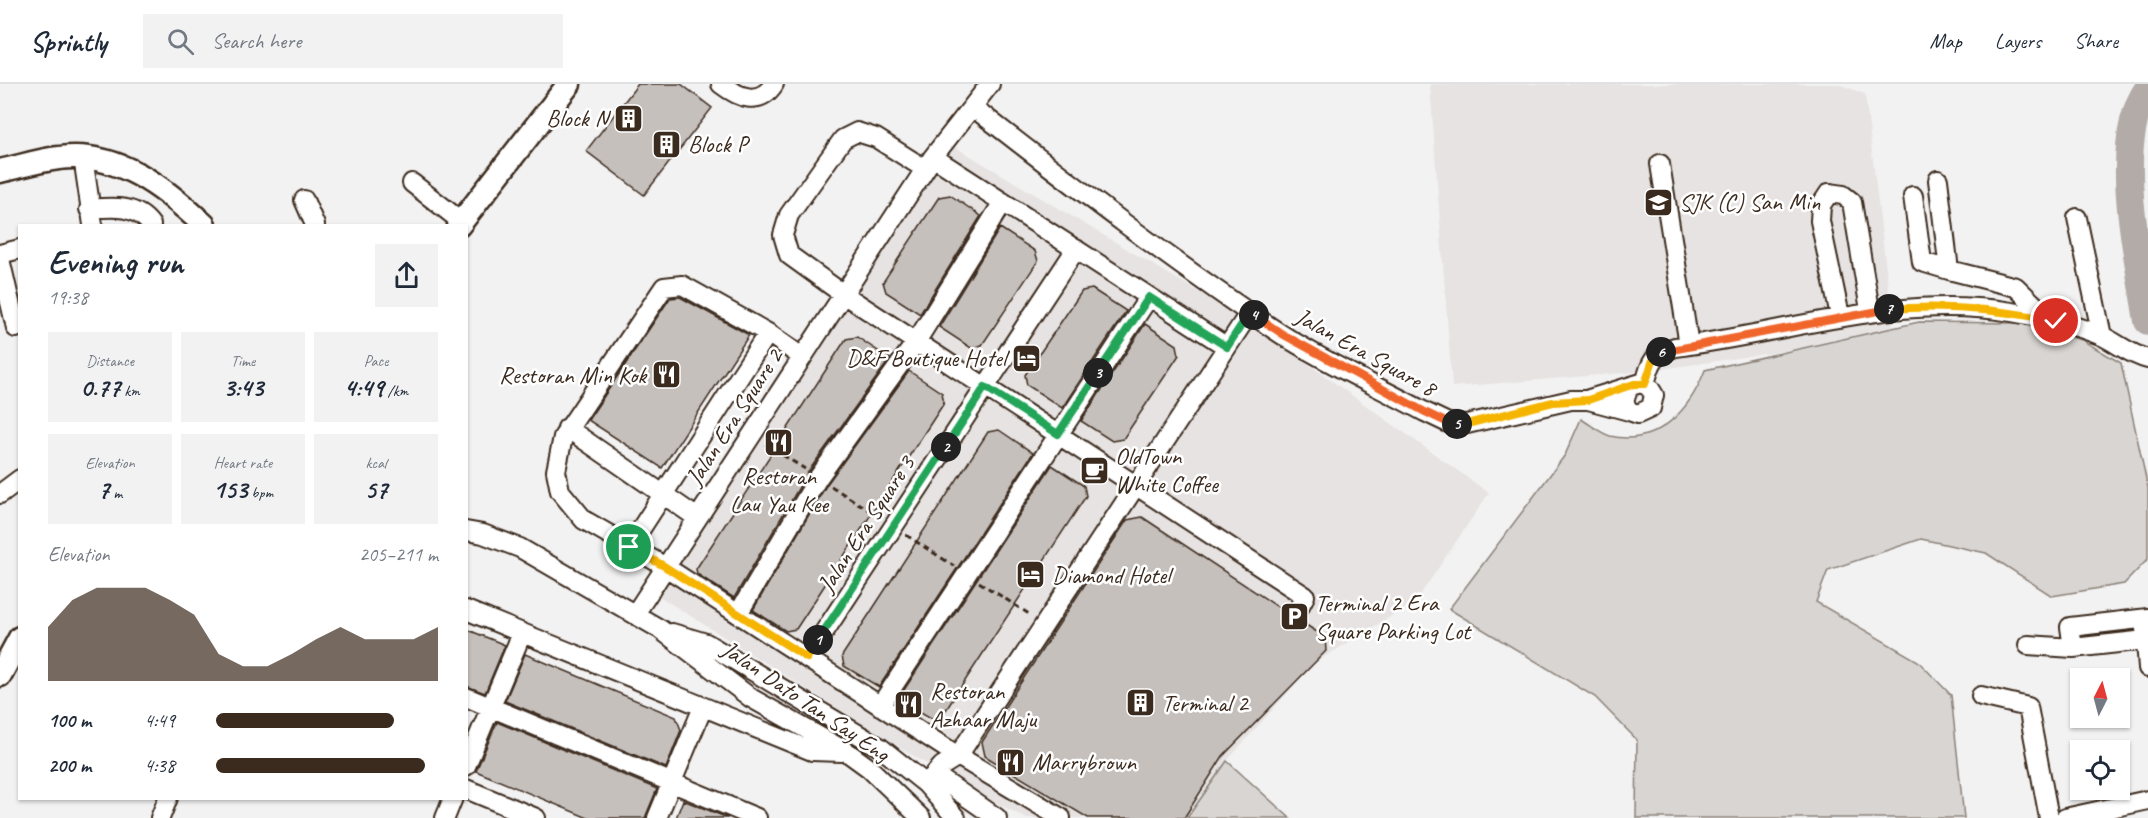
<!DOCTYPE html>
<meta charset="utf-8">
<style>
:root{--surface:#fff;--page:#f2f2f3;--text:#1f2937;--muted:#747a83;--line:#e0e1e3;--accent:#3b2a1e}
body{margin:0;font-family:Caveat,sans-serif;background:var(--page);color:var(--text);height:100vh;display:flex;flex-direction:column;font-size:22px;white-space:nowrap}
*{box-sizing:border-box;margin:0}
p{font-size:20px;color:var(--muted)}
.icon{flex:none;width:33px;height:33px;fill:none;stroke:currentColor;stroke-width:2;stroke-linecap:round;stroke-linejoin:round}
.map{position:relative;flex:1;overflow:hidden}
.drawer{position:absolute;left:18px;top:140px;width:450px;height:576px;display:flex;flex-direction:column;background:var(--surface);border-radius:0px;box-shadow:0 2px 4px #0004}
.drawer>*{flex:none}
.needle{width:39px;rotate:6deg}
.fabs{position:absolute;left:2070px;top:584px;display:grid;gap:12px}
.fabs a{display:grid;place-items:center;width:60px;height:60px;border-radius:0px;background:var(--surface);box-shadow:0 2px 4px #0004;font-size:30px}
.pin{position:absolute;display:grid;place-items:center;width:51px;height:51px;color:#fff;margin:-26px;border:3px solid #fff;border-radius:50%;box-shadow:0 2px 6px #0007}
.km{position:absolute;width:30px;height:30px;margin:-15px;border-radius:50%;background:#222;color:#fff;font-size:16px;line-height:30px;text-align:center}
.round{display:grid;place-items:center;flex:none;width:63px;height:63px;border-radius:0px;background:var(--page)}
.headline{display:flex;align-items:center;justify-content:space-between;height:102px;padding:0 30px}
h1{font-size:33px;font-weight:700;line-height:45px}
.figures{display:grid;grid-template-columns:repeat(3,1fr);gap:9px;height:102px;padding:6px 30px}
.figures div{display:grid;align-content:center;border-radius:0px;background:var(--page);text-align:center}
.figures b{font-size:26px;font-weight:700}
.figures small{font-size:16px;font-weight:400}
.figures p{font-size:16px}
.chart{height:168px;padding:12px 30px}
.chart p{display:flex;justify-content:space-between}
.chart svg{width:100%;height:108px;margin-top:6px;fill:var(--accent);opacity:.7}
ul{padding:0 30px;list-style:none;font-size:20px}
li{display:grid;grid-template-columns:96px 72px 1fr;align-items:center;height:45px}
li i{height:15px;border-radius:8px;background:var(--accent)}
header{display:flex;align-items:center;gap:36px;box-sizing:border-box;height:84px;padding:0 30px;background:var(--surface);border-bottom:2px solid var(--line)}
header strong{font-size:28px}
nav{display:flex;gap:33px;margin-inline-start:auto;font-size:21px}
.search{width:420px;height:54px;background:var(--page);display:flex;align-items:center;gap:15px;box-sizing:border-box;padding:0 21px;border-radius:0px;color:var(--muted);font-size:22px}
.map>svg:first-child{display:block}
</style>
<header>
<strong>Sprintly</strong>
<div class="search"><svg class="icon" aria-label="search" viewBox="0 0 24 24"><circle cx="10" cy="10" r="6"/><path d="M15 15l6 6"/></svg>Search here</div>
<nav><a>Map</a><a>Layers</a><a>Share</a></nav>
</header>
<div class="map">
<svg width="2148" height="734" viewBox="0 0 2148 734">
<rect width="100%" height="100%" fill="#f3f2f2"/>
<filter id="ink" filterUnits="userSpaceOnUse"><feTurbulence type="fractalNoise" baseFrequency=".0167" numOctaves="2"/><feDisplacementMap in="SourceGraphic" scale="12" xChannelSelector="R" yChannelSelector="G"/><feConvolveMatrix kernelMatrix="1 2 1 2 8 2 1 2 1" color-interpolation-filters="sRGB"/></filter>
<g filter="url(#ink)">
<path fill="#e6e3e2" d="M1430,0H1838L1865,10L1894,251L1648,287L1452,303Z
M945,57L1246,236L1489,409L1416,517L1313,580L1227,677L1187,734H1026L974,708L897,662L643,502Z"/>
<path fill="#d8d5d2" stroke="#8a8078" stroke-width="1.5" d="M1919,238L2019,239L2082,256L2121,279L2148,404V475L2124,500L2052,512L1986,469L1921,455L1828,486L1816,518L1918,577L1951,611L1964,734H1636L1637,656L1595,613L1449,525L1565,371L1581,335C1590,340 1600,349 1610,352C1657,363 1690,326 1705,286Z
M1227,677L1290,734H1187Z"/>
<g fill="none" stroke-linecap="round" stroke-linejoin="round">
<path stroke="#b2aba7" stroke-width="28" d="M2148,5C2110,58 2139,175 2148,237"/>
</g>
<path fill="#c6c0bd" stroke="#3b2a1e" stroke-width="1.5" d="M638,0H681L712,24L644,111L586,67Z
M950,111L981,132L920,230L886,208L883,198L939,113Z
M1000,144L1035,167L1038,177L982,261L971,264L939,243Z
M1092,205L1126,227L1062,324L1027,301L1025,291L1082,207Z
M680,213L749,251L662,384L588,336L670,214Z
M1145,240L1177,261L1179,271L1123,355L1112,357L1081,337Z
M857,253L890,275L808,388L734,514L697,490L696,485L846,255Z
M909,287L942,309L944,319L796,545L786,547L753,526L827,400Z
M999,346L1033,369L879,603L844,582L842,572L988,348Z
M1052,381L1084,402L1086,412L942,632L931,634L898,615Z
M1142,433L1284,527L1283,534L1288,543L1295,544L1303,539L1325,553L1326,567L1223,672L1184,734H1088L985,672L982,658L1127,436Z
M466,545L505,561L485,609L466,602Z
M525,570L676,633L681,646L666,684L505,617Z
M497,638L657,705L645,734H588L476,687Z
M683,716L728,734H676Z"/>
<g fill="none" stroke-linecap="round" stroke-linejoin="round">
<defs>
<path id="minor" d="M721,0C738,13 759,23 774,0
M974,24C1074,102 1175,180 1281,250C1326,279 1377,302 1425,328L1448,339L1467,340L1571,316H1588L1629,327
M83,73L93,141
M933,73L1227,263
M1660,80L1689,261
M925,85L876,54L857,48L843,55L789,131L783,151L789,171L843,210L1305,512L1294,533
M1938,96L1949,186L2016,203L2050,236
M412,99L462,138
M1913,112L1922,178L1949,186
M304,116L315,141
M89,125C112,123 136,120 151,141
M2077,134L2102,252
M0,170L20,165
M0,175L16,244
M1840,232L1820,137L1821,121L1829,109L1843,111L1852,118L1870,226
M768,249L682,201L664,203L563,353L556,387L560,407L584,436L664,482L958,672L1061,734
M1645,300C1651,278 1652,271 1675,263C1789,249 1895,209 2012,228C2041,233 2072,240 2100,251C2118,259 2128,270 2148,275
M1589,315L1641,299L1649,303L1654,311L1651,324L1638,330L1629,327L1624,318L1628,304
M567,344L696,433
M0,410L20,395
M466,447L483,450L520,464L660,545L751,614L847,668L869,684L921,734
M629,463L768,249L802,273
M466,526L812,667L842,668
M635,530L933,73L990,0
M738,530L818,394L916,258L1003,118
M2145,544L2148,584
M672,549L706,559L881,664L926,700L956,734
M2146,556L2073,564L2070,543L2148,534
M2028,561L2073,564
M807,574L1076,165
M1981,612L2028,623L2049,734
M466,613L757,734
M880,622L1149,213
M466,682L522,549
M935,691L997,734
M926,700L942,682L958,672L1250,228
M466,705L536,734
M160,734L168,714
M445,734L453,714
M657,734L703,623
M2065,734L2148,716"/>
<path id="major" d="M0,87C19,83 39,76 59,74C117,66 165,104 204,141
M459,141L569,0
M0,591L20,554"/>
</defs>
<use href="#minor" stroke="#3b2a1e" stroke-width="22"/>
<use href="#major" stroke="#3b2a1e" stroke-width="27"/>
<path stroke="#3b2a1e" stroke-width="3" stroke-dasharray="6 4.5" stroke-linecap="butt" d="M765,360L805,385
M831,402L881,434
M906,451L954,482
M979,498L1032,532"/>
<use href="#minor" stroke="#fff" stroke-width="18"/>
<use href="#major" stroke="#fff" stroke-width="22"/>
</g>
</g>
<g fill="none" stroke-linecap="round" stroke-linejoin="round" filter="url(#ink)">
<defs>
<path id="split-1" d="M629,463L664,482L807,574L818,556"/>
<path id="split-2" d="M818,556L946,363"/>
<path id="split-3" d="M946,363L985,303L1058,350L1098,289"/>
<path id="split-4" d="M1098,289L1149,213L1227,263L1250,228L1254,231"/>
<path id="split-5" d="M1254,231L1284,251L1425,328L1448,339L1457,340"/>
<path id="split-6" d="M1457,340H1467L1553,318L1588,316L1634,300H1645L1653,276L1661,268"/>
<path id="split-7" d="M1661,268L1889,225"/>
<path id="split-8" d="M1889,225C1945,221 2001,225 2056,237"/>
</defs>
<use href="#split-1" stroke="#fff" stroke-width="12"/>
<use href="#split-2" stroke="#fff" stroke-width="12"/>
<use href="#split-3" stroke="#fff" stroke-width="12"/>
<use href="#split-4" stroke="#fff" stroke-width="12"/>
<use href="#split-5" stroke="#fff" stroke-width="12"/>
<use href="#split-6" stroke="#fff" stroke-width="12"/>
<use href="#split-7" stroke="#fff" stroke-width="12"/>
<use href="#split-8" stroke="#fff" stroke-width="12"/>
<use href="#split-1" stroke="#f5b400" stroke-width="8"/>
<use href="#split-2" stroke="#22a559" stroke-width="8"/>
<use href="#split-3" stroke="#22a559" stroke-width="8"/>
<use href="#split-4" stroke="#22a559" stroke-width="8"/>
<use href="#split-5" stroke="#f0652b" stroke-width="8"/>
<use href="#split-6" stroke="#f5b400" stroke-width="8"/>
<use href="#split-7" stroke="#f0652b" stroke-width="8"/>
<use href="#split-8" stroke="#f5b400" stroke-width="8"/>
</g>
<defs>
<symbol id="building-square" viewBox="-11 -11 22 22"><rect x="-9" y="-9" width="18" height="18" rx="4" fill="#3b2a1e" stroke="#fff"/><path d="M-4-6H4V6H1V3H-1V6H-4ZM-2.5-4.3h1.7v1.8h-1.7ZM.8-4.3h1.7v1.8H.8ZM-2.5-1h1.7V.8h-1.7ZM.8-1h1.7V.8H.8Z" fill="#fff"/></symbol>
<symbol id="school-square" viewBox="-11 -11 22 22"><rect x="-9" y="-9" width="18" height="18" rx="4" fill="#3b2a1e" stroke="#fff"/><path d="M0-5L7-2L0 1L-7-2ZM-4 1L0 2.5L4 1V4Q0 6-4 4Z" fill="#fff"/></symbol>
<symbol id="hotel-square" viewBox="-11 -11 22 22"><rect x="-9" y="-9" width="18" height="18" rx="4" fill="#3b2a1e" stroke="#fff"/><path d="M-6-4.5h1.5V1H6V5H4.5V3h-9V5H-6ZM-4 0a1.8 1.8 0 1 1 3.6 0ZM.5 0V-2.5h3Q6-2.5 6 0Z" fill="#fff"/></symbol>
<symbol id="restaurant-square" viewBox="-11 -11 22 22"><rect x="-9" y="-9" width="18" height="18" rx="4" fill="#3b2a1e" stroke="#fff"/><path d="M-5-6h1v4h1v-4h1v4h1v-4h1v5L-1.5 .5V6h-2V.5L-5-1ZM5-6V6H3V1.5H1.5Q1.5-4 5-6Z" fill="#fff"/></symbol>
<symbol id="cafe-square" viewBox="-11 -11 22 22"><rect x="-9" y="-9" width="18" height="18" rx="4" fill="#3b2a1e" stroke="#fff"/><path d="M-5.5-4.5H6V0H3Q3 3.5 0 3.5H-2.5Q-5.5 3.5-5.5 0ZM3-3.2v2h1.7v-2ZM-6 4.5H4V6H-6Z" fill="#fff"/></symbol>
<symbol id="parking-square" viewBox="-11 -11 22 22"><rect x="-9" y="-9" width="18" height="18" rx="4" fill="#3b2a1e" stroke="#fff"/><path d="M-3.5-5.5H1a3.5 3.5 0 0 1 0 7H-1V5.5H-3.5ZM-1-3.4V-.6H.8a1.4 1.4 0 0 0 0-2.8Z" fill="#fff"/></symbol>
</defs>
<g fill-rule="evenodd">
<use href="#building-square" x="612" y="18" width="33" height="33"/>
<use href="#building-square" x="650" y="44" width="33" height="33"/>
<use href="#school-square" x="1642" y="102" width="33" height="33"/>
<use href="#hotel-square" x="1010" y="258" width="33" height="33"/>
<use href="#restaurant-square" x="650" y="274" width="33" height="33"/>
<use href="#restaurant-square" x="762" y="342" width="33" height="33"/>
<use href="#cafe-square" x="1078" y="370" width="33" height="33"/>
<use href="#hotel-square" x="1014" y="474" width="33" height="33"/>
<use href="#parking-square" x="1278" y="516" width="33" height="33"/>
<use href="#building-square" x="1124" y="602" width="33" height="33"/>
<use href="#restaurant-square" x="892" y="604" width="33" height="33"/>
<use href="#restaurant-square" x="994" y="662" width="33" height="33"/>
</g>
<g text-anchor="middle" stroke-width="5" stroke-linejoin="round" paint-order="stroke">
<g font-size="24" fill="#3b2a1e" stroke="#fff" text-anchor="start">
<text x="608" y="42" text-anchor="end">Block N</text>
<text x="688" y="68">Block P</text>
<text x="1679" y="126">SJK (C) San Min</text>
<text x="1006" y="282" text-anchor="end">D&amp;F Boutique Hotel</text>
<text x="646" y="299" text-anchor="end">Restoran Min Kok</text>
<text x="1115" y="380">OldTown<tspan x="1115" dy="28">White Coffee</tspan></text>
<text x="779" y="400" text-anchor="middle">Restoran<tspan x="779" dy="28">Lau Yau Kee</tspan></text>
<text x="1052" y="499">Diamond Hotel</text>
<text x="1315" y="527">Terminal 2 Era<tspan x="1315" dy="28">Square Parking Lot</tspan></text>
<text x="930" y="615">Restoran<tspan x="930" dy="28">Azhaar Maju</tspan></text>
<text x="1162" y="627">Terminal 2</text>
<text x="1032" y="686">Marrybrown</text>
</g>
<g font-size="24" fill="#3b2a1e" stroke="#fff">
<text transform="translate(1366 268) rotate(29)" y="8">Jalan Era Square 8</text>
<text transform="translate(734 333) rotate(-57)" y="8">Jalan Era Square 2</text>
<text transform="translate(866 440) rotate(-57)" y="8">Jalan Era Square 3</text>
<text transform="translate(806 617) rotate(34)" y="8">Jalan Dato Tan Say Eng</text>
</g>
</g>
</svg>
<div class="fabs">
<a><svg class="needle" viewBox="-14 -14 28 28"><path d="M0-13l5 13h-10z" fill="#e53935"/><path d="M0 13l5-13h-10z" fill="#747a83"/></svg></a>
<a><svg class="icon" aria-label="locate" viewBox="0 0 24 24"><circle cx="12" cy="12" r="6"/><path d="M12 2v4M12 18v4M2 12h4M18 12h4"/></svg></a>
</div>
<div class="pin" style="left:629px;top:463px;background:#1e9e55"><svg class="icon" aria-label="arrive" viewBox="0 0 24 24"><path d="M6 21V4h12l-3 4 3 4H6"/></svg></div>
<div class="pin" style="left:2056px;top:237px;background:#d93025"><svg class="icon" aria-label="check" viewBox="0 0 24 24"><path d="M5 12l5 5 9-10"/></svg></div>
<b class="km" style="left:818px;top:556px">1</b>
<b class="km" style="left:946px;top:363px">2</b>
<b class="km" style="left:1098px;top:289px">3</b>
<b class="km" style="left:1254px;top:231px">4</b>
<b class="km" style="left:1457px;top:340px">5</b>
<b class="km" style="left:1661px;top:268px">6</b>
<b class="km" style="left:1889px;top:225px">7</b>
<section class="drawer">
<div class="headline"><div><h1>Evening run</h1><p>19:38</p></div><a class="round"><svg class="icon" aria-label="share" viewBox="0 0 24 24"><path d="M12 15V3M7 8l5-5 5 5M5 13v7h14v-7"/></svg></a></div>
<div class="figures">
<div><p>Distance</p><b>0.77<small> km</small></b></div>
<div><p>Time</p><b>3:43</b></div>
<div><p>Pace</p><b>4:49<small> /km</small></b></div>
</div>
<div class="figures">
<div><p>Elevation</p><b>7<small> m</small></b></div>
<div><p>Heart rate</p><b>153<small> bpm</small></b></div>
<div><p>kcal</p><b>57</b></div>
</div>
<div class="chart"><p><span>Elevation</span>205–211 m</p>
<svg viewBox="0 0 160 44" preserveAspectRatio="none"><path d="M0 44V22L10 11L20 6L30 6L40 6L50 11L60 17L70 33L80 38L90 38L100 33L110 27L120 22L130 27L140 27L150 27L160 22V44z"/></svg>
</div>
<ul>
<li><b>100 m</b>4:49<i style="width:80%"></i></li>
<li><b>200 m</b>4:38<i style="width:94%"></i></li>
</ul>
</section>
</div>
